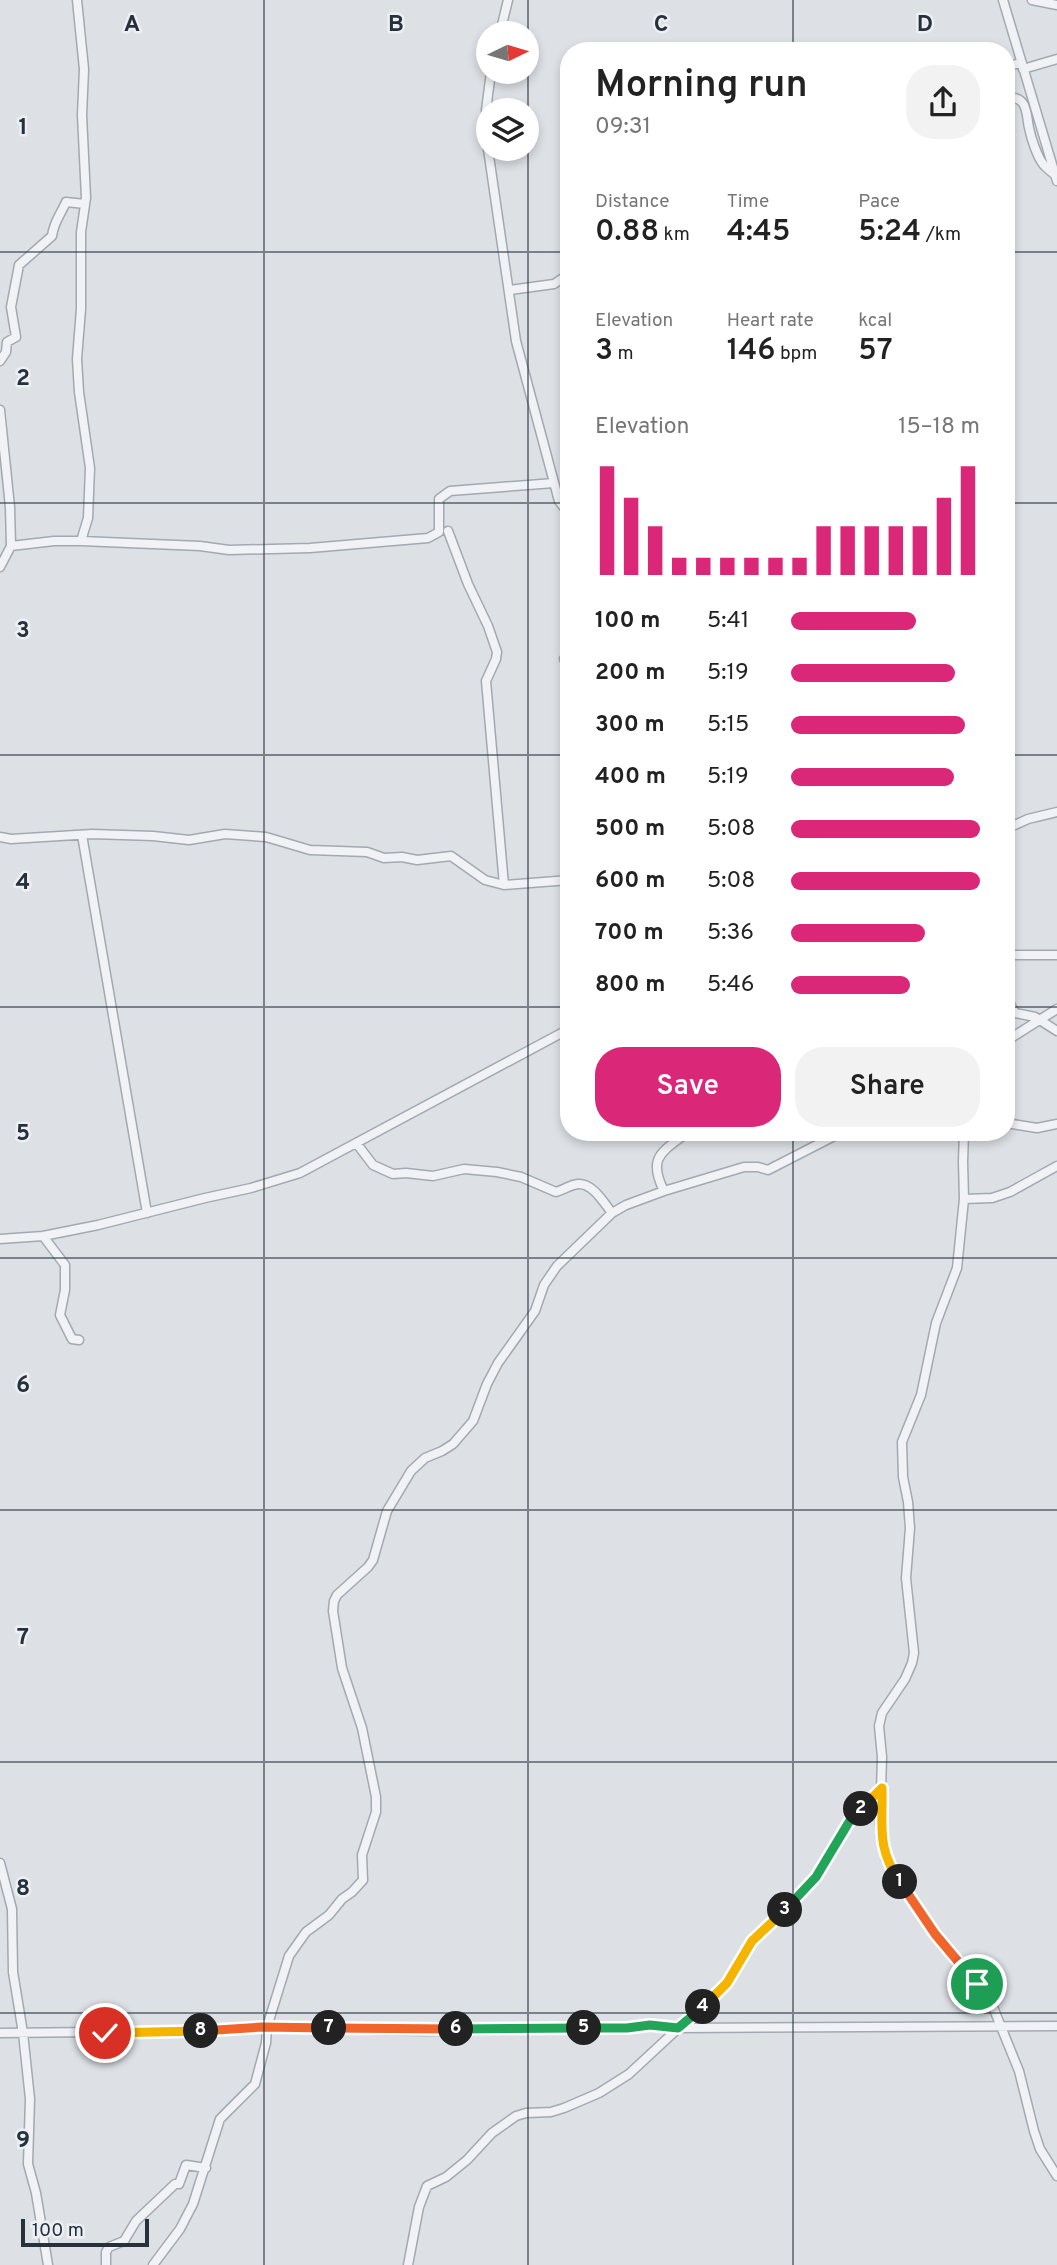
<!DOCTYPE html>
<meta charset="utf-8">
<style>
:root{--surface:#fff;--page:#f2f2f2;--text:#222;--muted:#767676;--accent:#db2777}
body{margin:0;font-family:Overpass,sans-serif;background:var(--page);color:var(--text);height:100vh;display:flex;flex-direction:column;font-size:26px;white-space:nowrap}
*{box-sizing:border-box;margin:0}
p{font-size:23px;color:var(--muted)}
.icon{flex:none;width:38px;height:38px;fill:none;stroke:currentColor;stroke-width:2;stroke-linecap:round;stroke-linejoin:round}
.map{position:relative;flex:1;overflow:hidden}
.drawer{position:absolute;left:560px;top:42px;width:455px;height:1099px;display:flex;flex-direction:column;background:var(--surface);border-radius:28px;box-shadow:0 4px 10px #0003}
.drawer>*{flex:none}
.needle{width:46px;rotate:85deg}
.fabs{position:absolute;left:476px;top:21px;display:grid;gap:14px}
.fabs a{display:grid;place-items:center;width:63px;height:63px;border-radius:50%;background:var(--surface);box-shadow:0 4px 10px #0003;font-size:35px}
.scale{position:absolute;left:21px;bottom:18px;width:128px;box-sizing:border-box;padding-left:7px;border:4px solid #27313c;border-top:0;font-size:19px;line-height:24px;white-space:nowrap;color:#27313c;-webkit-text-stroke:5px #ecf0f4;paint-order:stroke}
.pin{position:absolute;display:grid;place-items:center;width:60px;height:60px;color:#fff;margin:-30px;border:4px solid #fff;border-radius:50%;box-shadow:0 2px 7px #0007}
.km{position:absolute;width:35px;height:35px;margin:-18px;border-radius:50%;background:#222;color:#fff;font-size:19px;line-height:35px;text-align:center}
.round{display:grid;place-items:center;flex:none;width:74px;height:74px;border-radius:28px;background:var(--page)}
.summary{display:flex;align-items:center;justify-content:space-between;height:119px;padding:0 35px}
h1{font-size:38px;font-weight:600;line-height:52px}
.stats{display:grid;grid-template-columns:repeat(3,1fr);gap:10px;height:119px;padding:7px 35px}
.stats div{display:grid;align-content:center}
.stats b{font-size:30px;font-weight:600}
.stats small{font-size:19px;font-weight:400}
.stats p{font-size:19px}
.chart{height:196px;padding:14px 35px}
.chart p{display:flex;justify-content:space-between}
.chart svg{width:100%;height:126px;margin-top:7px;stroke:var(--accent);stroke-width:6}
.action{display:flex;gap:14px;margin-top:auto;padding:14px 35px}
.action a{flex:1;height:80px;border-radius:28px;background:var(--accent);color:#fff;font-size:28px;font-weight:600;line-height:80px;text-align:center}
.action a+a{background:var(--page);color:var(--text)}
ul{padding:0 35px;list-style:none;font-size:23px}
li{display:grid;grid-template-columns:112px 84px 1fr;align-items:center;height:52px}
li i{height:18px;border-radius:9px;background:var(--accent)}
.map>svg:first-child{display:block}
</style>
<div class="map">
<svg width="1057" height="2265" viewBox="0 0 1057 2265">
<rect width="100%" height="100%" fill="#dde1e6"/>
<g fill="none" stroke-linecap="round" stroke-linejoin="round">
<defs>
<path id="minor" d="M77,0L84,69L82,115L86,198L81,232V309L77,359L79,392L90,468L88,518L81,541
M1003,0L1057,181
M1032,0L1057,5
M500,33L508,0
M1006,66L1022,63
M1023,69L1057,59
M1006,98C1028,95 1026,113 1029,128C1031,138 1037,156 1043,164C1046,168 1052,172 1055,175
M488,147L486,110L491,72
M488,149L516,341L559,501L569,514
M510,290L554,284L569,274
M0,361L6,352L7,342L16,337L11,307L19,265L52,236C54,221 60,216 66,202L85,204
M0,410L10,507L11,546
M448,531L468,584L488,626L497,652L496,659L486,681L504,885
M0,567L11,546L54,541H81L200,546L229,550L310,548L428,538L439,532V499L450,491L554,483
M569,656L564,659L569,668
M1006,829L1028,819L1057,812
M82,835L147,1213
M0,837L11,839L92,834L153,836L189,840L225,834L266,837L310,850L367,852L384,858L402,857L417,860L451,856L485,880L504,885L569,880
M1006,955H1057
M1006,997L1015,1013L1035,1017L1057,1031
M1006,1041L1057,1009
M1006,1123L1037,1128L1057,1124
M964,1132L963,1162L964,1199L957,1268L936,1323L921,1395L902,1442L903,1477L908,1502L910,1528L906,1578L914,1653L912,1663L905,1679L882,1713L879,1726L882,1757L880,1824L886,1859L935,1934L993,2007L1019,2071L1034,2131L1040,2149L1057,2176
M357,1144L373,1165L393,1174L406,1173L433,1176L464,1169L497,1172L521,1177L556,1192C563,1190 570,1185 578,1184C593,1183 604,1203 612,1213
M664,1191C647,1157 662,1152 688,1132
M964,1199L992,1198L1010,1192L1057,1166
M43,1236L65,1265V1290L60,1315L72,1339L79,1340
M0,1239L43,1236L98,1225L205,1198L251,1188L300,1173L569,1029
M0,1863L12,1909L13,1972L23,2033L30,2099L28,2164L36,2193L48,2265
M0,2033L192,2031L262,2027L426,2031L627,2028L650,2025L678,2028L1057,2026
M106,2265V2252L109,2247L124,2241L136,2221L175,2184H179L186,2165L206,2168
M153,2265L180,2229L193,2204L220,2119L255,2084L266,2043L267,2027L289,1956L306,1932L329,1915L342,1899L352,1892L363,1880L362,1855L376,1812V1797L362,1728L342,1668L333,1611L334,1601L337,1595L368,1567L373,1560L387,1511L411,1471L425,1458L442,1451L453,1444L473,1421L487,1384L498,1363L535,1311L544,1285L557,1266L612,1213L626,1205L664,1191L744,1167H758L768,1170L842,1132
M408,2265L419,2207L427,2186L446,2177L467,2160L492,2133L516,2116L526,2113L551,2112L564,2108L599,2093L629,2074L727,1983L752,1941L804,1891L816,1877L852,1817L882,1788"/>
</defs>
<use href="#minor" stroke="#a3a9b0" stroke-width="11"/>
<use href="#minor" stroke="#f0f2f5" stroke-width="8"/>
</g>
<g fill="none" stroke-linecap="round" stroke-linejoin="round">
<defs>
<path id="split-1" d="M900,1882L935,1934L977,1984"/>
<path id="split-2" d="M861,1809L882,1788C883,1827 876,1847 900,1882"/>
<path id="split-3" d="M785,1910L816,1877L852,1817L861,1809"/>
<path id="split-4" d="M703,2007L727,1983L752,1941L785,1910"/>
<path id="split-5" d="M584,2028H627L650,2025L678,2028L703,2007"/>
<path id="split-6" d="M456,2029L584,2028"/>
<path id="split-7" d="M329,2028L456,2029"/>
<path id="split-8" d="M201,2031L262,2027L329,2028"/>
<path id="split-9" d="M105,2033L201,2031"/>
</defs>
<use href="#split-1" stroke="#fff" stroke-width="14"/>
<use href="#split-2" stroke="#fff" stroke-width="14"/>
<use href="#split-3" stroke="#fff" stroke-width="14"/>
<use href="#split-4" stroke="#fff" stroke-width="14"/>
<use href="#split-5" stroke="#fff" stroke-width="14"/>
<use href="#split-6" stroke="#fff" stroke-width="14"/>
<use href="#split-7" stroke="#fff" stroke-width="14"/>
<use href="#split-8" stroke="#fff" stroke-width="14"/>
<use href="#split-9" stroke="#fff" stroke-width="14"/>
<use href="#split-1" stroke="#f0652b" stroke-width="9"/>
<use href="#split-2" stroke="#f5b400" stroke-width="9"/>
<use href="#split-3" stroke="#22a559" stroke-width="9"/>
<use href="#split-4" stroke="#f5b400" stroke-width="9"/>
<use href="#split-5" stroke="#22a559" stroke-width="9"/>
<use href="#split-6" stroke="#22a559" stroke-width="9"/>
<use href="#split-7" stroke="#f0652b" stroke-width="9"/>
<use href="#split-8" stroke="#f0652b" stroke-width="9"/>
<use href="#split-9" stroke="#f5b400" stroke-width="9"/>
</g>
<path fill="none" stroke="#27313c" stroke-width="2" stroke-opacity="0.55" d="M264,0V2265M528,0V2265M793,0V51M0,252H569M1006,252H1057M0,503H569M1006,503H1057M0,755H569M1006,755H1057M0,1007H569M1006,1007H1057M793,1132V2265M0,1258H1057M0,1510H1057M0,1762H1057M0,2013H1057"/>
<g font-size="23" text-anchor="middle" font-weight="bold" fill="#27313c" stroke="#ecf0f4" stroke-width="5" stroke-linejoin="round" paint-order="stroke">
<text x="132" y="31">A</text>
<text x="396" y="31">B</text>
<text x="661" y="31">C</text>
<text x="925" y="31">D</text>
<text x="23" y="134">1</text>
<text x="23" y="385">2</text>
<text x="23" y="637">3</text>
<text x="23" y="889">4</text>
<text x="23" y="1140">5</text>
<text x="23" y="1392">6</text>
<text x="23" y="1644">7</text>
<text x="23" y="1895">8</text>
<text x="23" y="2147">9</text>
</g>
</svg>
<div class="fabs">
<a><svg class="needle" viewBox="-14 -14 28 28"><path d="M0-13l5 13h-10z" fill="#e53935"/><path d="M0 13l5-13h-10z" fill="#767676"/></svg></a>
<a><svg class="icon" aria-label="layers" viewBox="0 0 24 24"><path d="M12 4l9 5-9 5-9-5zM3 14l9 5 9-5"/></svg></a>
</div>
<div class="scale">100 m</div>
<div class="pin" style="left:977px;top:1984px;background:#1e9e55"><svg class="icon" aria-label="arrive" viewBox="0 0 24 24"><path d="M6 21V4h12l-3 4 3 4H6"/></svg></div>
<div class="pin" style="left:105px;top:2033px;background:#d93025"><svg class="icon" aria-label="check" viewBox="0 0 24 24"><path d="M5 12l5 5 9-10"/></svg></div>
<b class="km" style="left:900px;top:1882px">1</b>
<b class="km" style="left:861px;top:1809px">2</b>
<b class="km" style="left:785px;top:1910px">3</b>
<b class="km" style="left:703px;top:2007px">4</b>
<b class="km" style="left:584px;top:2028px">5</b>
<b class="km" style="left:456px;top:2029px">6</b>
<b class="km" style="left:329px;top:2028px">7</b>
<b class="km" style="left:201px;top:2031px">8</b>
<section class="drawer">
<div class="summary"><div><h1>Morning run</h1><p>09:31</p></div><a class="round"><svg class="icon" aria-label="share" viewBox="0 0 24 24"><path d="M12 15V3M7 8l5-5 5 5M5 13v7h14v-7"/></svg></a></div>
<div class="stats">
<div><p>Distance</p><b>0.88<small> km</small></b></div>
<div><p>Time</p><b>4:45</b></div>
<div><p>Pace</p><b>5:24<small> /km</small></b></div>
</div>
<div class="stats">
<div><p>Elevation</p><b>3<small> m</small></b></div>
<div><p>Heart rate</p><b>146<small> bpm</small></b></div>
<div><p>kcal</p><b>57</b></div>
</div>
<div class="chart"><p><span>Elevation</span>15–18 m</p>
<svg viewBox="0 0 160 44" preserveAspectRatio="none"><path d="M5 44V6M15 44V17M25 44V27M35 44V38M45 44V38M55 44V38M65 44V38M75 44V38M85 44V38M95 44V27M105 44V27M115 44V27M125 44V27M135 44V27M145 44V17M155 44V6"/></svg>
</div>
<ul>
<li><b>100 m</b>5:41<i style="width:66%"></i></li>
<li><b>200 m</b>5:19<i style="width:87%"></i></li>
<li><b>300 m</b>5:15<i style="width:92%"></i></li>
<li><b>400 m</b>5:19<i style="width:86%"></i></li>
<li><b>500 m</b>5:08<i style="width:100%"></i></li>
<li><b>600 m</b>5:08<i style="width:100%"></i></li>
<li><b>700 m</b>5:36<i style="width:71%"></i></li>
<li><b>800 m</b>5:46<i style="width:63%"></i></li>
</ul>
<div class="action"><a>Save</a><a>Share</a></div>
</section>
</div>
